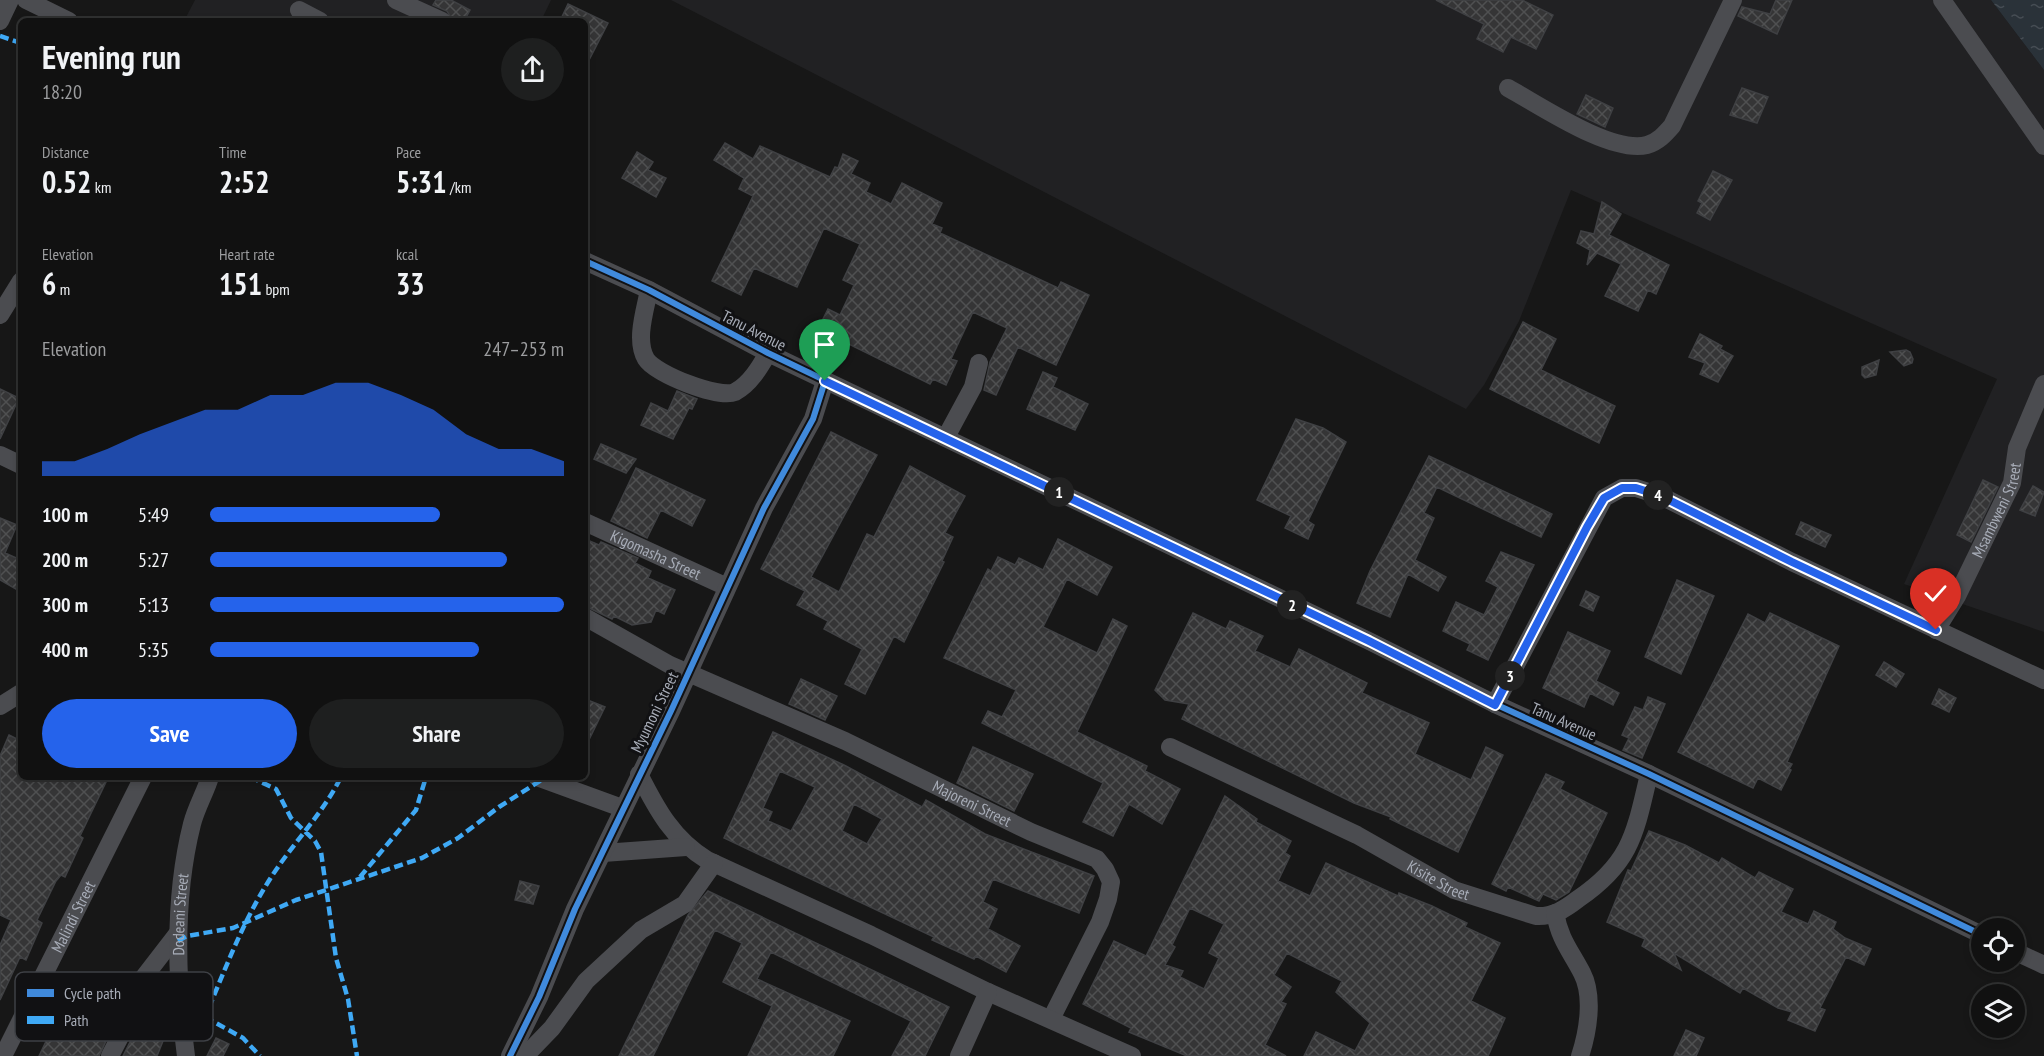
<!DOCTYPE html>
<meta charset="utf-8">
<style>
:root{--surface:#111;--page:#1e1f1f;--text:#f1f3f6;--muted:#9c9d9f;--line:#303131;--accent:#2563eb}
body{margin:0;font-family:"PT Sans Narrow",sans-serif;background:var(--page);color:var(--text);height:100vh;display:flex;flex-direction:column;font-size:22px;white-space:nowrap}
*{box-sizing:border-box;margin:0}
p{font-size:20px;color:var(--muted)}
.icon{flex:none;width:33px;height:33px;fill:none;stroke:currentColor;stroke-width:2;stroke-linecap:round;stroke-linejoin:round}
.map{position:relative;flex:1;overflow:hidden}
.side{position:absolute;left:18px;top:18px;width:570px;height:762px;display:flex;flex-direction:column;background:var(--surface);border-radius:9px;box-shadow:0 3px 9px #0003,0 0 0 2px var(--line)}
.side>*{flex:none}
.buttons{position:absolute;left:1971px;top:918px;display:grid;gap:12px}
.buttons a{display:grid;place-items:center;width:54px;height:54px;border-radius:50%;background:var(--surface);box-shadow:0 3px 9px #0003,0 0 0 2px var(--line);font-size:30px}
.pin{position:absolute;display:grid;place-items:center;width:51px;height:51px;color:#fff;margin:-62px -26px;border-radius:50% 50% 50% 0;rotate:-45deg;box-shadow:0 0 6px #0007}
.pin .icon{rotate:45deg}
.km{position:absolute;width:30px;height:30px;margin:-15px;border-radius:50%;background:#222;color:#fff;font-size:16px;line-height:30px;text-align:center}
.round{display:grid;place-items:center;flex:none;width:63px;height:63px;border-radius:32px;background:var(--page)}
.overview{display:flex;align-items:center;justify-content:space-between;height:102px;padding:0 24px}
h1{font-size:33px;font-weight:700;line-height:45px}
.figures{display:grid;grid-template-columns:repeat(3,1fr);gap:9px;height:102px;padding:6px 24px}
.figures div{display:grid;align-content:center}
.figures b{font-size:30px;font-weight:700}
.figures small{font-size:16px;font-weight:400}
.figures p{font-size:16px}
.chart{height:168px;padding:12px 24px}
.chart p{display:flex;justify-content:space-between}
.chart svg{width:100%;height:108px;margin-top:6px;fill:var(--accent);opacity:.7}
.primary-button{display:flex;gap:12px;margin-top:auto;padding:12px 24px}
.primary-button a{flex:1;height:69px;border-radius:36px;background:var(--accent);color:#fff;font-size:24px;font-weight:700;line-height:69px;text-align:center}
.primary-button a+a{background:var(--page);color:var(--text)}
ul{padding:0 24px;list-style:none;font-size:20px}
li{display:grid;grid-template-columns:96px 72px 1fr;align-items:center;height:45px}
li i{height:15px;border-radius:8px;background:var(--accent)}
.map>svg:first-child{display:block}
</style>
<div class="map">
<svg width="2044" height="1056" viewBox="0 0 2044 1056">
<defs>
<pattern id="water-ripples" width="26" height="14" patternUnits="userSpaceOnUse" patternTransform="scale(1.5)"><rect width="26" height="14" fill="#2a3239"/><path d="M2 4q2-2 4 0t4 0M15 11q2-2 4 0t4 0" fill="none" stroke="#464d54"/></pattern>
<pattern id="building-cross-hatch" width="8" height="8" patternUnits="userSpaceOnUse" patternTransform="scale(1.5)"><rect width="8" height="8" fill="#353536"/><path d="M0 0l8 8M0 8l8-8" fill="none" stroke="#4f5051"/></pattern>
</defs>
<rect width="100%" height="100%" fill="#171717"/>
<path fill="#212123" d="M195,0H551L541,21H184Z
M671,0H1991L2044,70V632L1904,584L1997,379L1571,190L1519,321L1484,385L1466,409Z"/>
<path fill="url(#water-ripples)" d="M1991,0H2044V70Z"/>
<path fill="url(#building-cross-hatch)" stroke="#3f4043" stroke-width="1.5" fill-rule="evenodd" d="M436,0H451L470,10L464,21H453L447,11L433,5Z
M1436,0H1522L1553,15L1536,49L1511,37L1503,52L1477,39L1484,24Z
M1776,0H1792L1777,34L1738,16L1742,7L1770,14Z
M568,4L608,23L585,68V21H560Z
M1742,88L1768,97L1757,123L1730,115Z
M1586,95L1613,108L1605,127L1577,114Z
M725,143L753,159L760,146L830,177L835,167L838,168L843,154L858,161L851,174L870,183L866,192L891,204L902,183L942,203L932,224L942,228L940,233L1058,288L1061,282L1089,295L1056,365L1018,347L996,395L984,390L990,362L1007,328L973,312L951,359L957,361L946,385L933,379L930,384L818,329L828,309L840,315L854,285L843,280L860,244L824,228L797,287L754,268L741,295L712,281L753,196L739,189L744,178L714,160Z
M637,152L653,162L648,170L666,178L656,197L622,178Z
M1713,171L1732,180L1710,220L1697,213L1702,203L1698,201Z
M1602,202L1621,214L1609,235L1669,265L1656,294L1648,290L1638,311L1605,296L1621,264L1597,253L1587,265L1590,250L1577,243L1581,231L1594,234Z
M1523,322L1556,339L1541,370L1615,406L1599,443L1490,389Z
M1700,334L1722,346L1720,349L1733,356L1718,382L1700,374L1705,363L1689,357Z
M1906,350L1910,352L1913,359L1912,363L1904,366L1890,352Z
M1879,360L1876,375L1865,378L1862,375V367Z
M1043,372L1057,378L1053,387L1088,404L1075,430L1027,409Z
M0,389L19,398L0,439Z
M677,391L697,399L692,409L689,408L673,439L641,425L651,403L668,411Z
M1296,419L1323,428L1346,442L1308,521L1314,525L1308,539L1285,528L1291,516L1257,500Z
M831,432L877,455L811,577L839,592L867,534L874,537L910,466L965,496L945,533L953,537L942,561L944,562L904,642L894,636L865,694L845,684L862,649L824,629L828,621L797,605L805,591L761,569Z
M601,444L636,459L626,473L594,459Z
M1429,456L1552,514L1541,537L1437,487L1424,513L1434,518L1415,560L1446,577L1438,591L1408,574L1390,617L1357,603L1370,571Z
M636,468L705,500L692,526L661,510L647,538L611,521Z
M1983,480L1998,487L1971,542L1957,535Z
M2033,486L2044,492L2035,516L2020,510Z
M0,518L17,525L5,553L21,560V592L0,580Z
M1801,522L1831,535L1825,547L1796,534Z
M585,539L599,545L601,542L638,558L635,563L651,571L648,578L675,590L664,614L656,610L651,622L632,625L614,616L612,619L585,606Z
M1058,539L1112,567L1097,595L1067,579L1043,627L1097,653L1113,619L1127,626L1077,732L1147,766L1145,771L1180,789L1162,824L1129,804L1113,836L1083,822L1103,783L982,723L988,711L1002,717L1016,690L944,658L988,569L991,571L998,557L1015,565L1019,558L1043,570Z
M1501,552L1534,565L1488,660L1467,650L1470,644L1443,631L1456,602L1484,615L1498,587L1486,581Z
M1677,580L1714,596L1681,674L1645,657Z
M1586,591L1599,597L1593,611L1580,605Z
M1193,613L1226,629L1230,621L1263,636L1255,651L1290,667L1299,649L1367,683L1362,693L1429,723L1415,754L1471,780L1486,747L1503,755L1458,852L1390,819L1391,817L1354,803L1182,719L1189,704L1165,700L1155,690Z
M1770,613L1839,646L1787,762L1792,764L1789,769L1791,770L1781,790L1758,778L1753,788L1678,752L1748,614L1765,623Z
M1568,632L1610,651L1596,681L1619,693L1613,705L1590,693L1584,707L1543,688Z
M1884,662L1904,674L1896,687L1876,675Z
M801,679L837,696L825,720L789,704Z
M1939,689L1956,698L1949,712L1932,704Z
M1648,697L1665,704L1642,758L1623,750L1629,738L1622,735L1635,707L1643,710Z
M585,699L605,707L585,748Z
M773,732L844,765L922,807L926,800L985,834L1094,876L1079,913L993,879L983,902L997,909L988,929L1020,946L1006,972L976,956L974,959L932,940L934,937L724,838ZM780,771L815,787L791,831L768,821L772,812L763,808ZM854,804L882,819L867,844L842,831Z
M9,735L21,741V777H96L106,782L80,836L83,838L72,862L65,877L61,875L56,881L37,920L42,923L26,960L20,957L0,1000V945L11,920L0,915V756Z
M973,747L1033,774L1014,811L957,783Z
M1546,774L1564,782L1560,789L1607,813L1569,892L1556,900L1543,894L1539,901L1508,887L1506,891L1492,884Z
M1225,796L1257,819L1256,822L1291,841L1285,853L1290,856L1278,881L1310,896L1326,863L1398,896L1399,893L1432,906L1467,923L1465,927L1500,943L1471,1001L1505,1018L1488,1056H1304L1316,1032L1355,1051L1370,1023L1336,992L1342,981L1287,953L1274,975L1291,987L1281,1002L1286,1004L1265,1045L1286,1056H1187L1129,1032L1131,1028L1083,1004L1114,941L1146,956ZM1190,908L1224,924L1209,953L1219,958L1204,989L1180,977L1183,971L1165,965L1175,947L1172,945Z
M1649,831L1685,845L1719,863L1722,858L1755,878L1759,872L1793,889L1781,912L1808,924L1814,911L1836,922L1833,929L1845,938L1871,949L1864,965L1846,957L1820,1008L1825,1010L1815,1031L1788,1020L1792,1012L1778,1008L1743,988L1740,993L1674,953L1681,970L1642,946L1645,939L1607,922L1628,870L1631,871Z
M520,881L539,886L533,904L515,900Z
M708,891L949,1007L925,1056H892L911,1021L771,952L757,979L850,1021L833,1056H748L772,1006L723,982L742,943L715,930L653,1056H619L688,915Z
M83,983L104,985L100,1004L114,1011L113,1026L99,1056H39L51,1031L55,1033Z
M136,1020L147,1025L145,1028L165,1036L157,1056H123L134,1034Z
M1686,1030L1704,1038L1696,1056H1674Z
M216,1038L229,1044L223,1056H207Z"/>
<g fill="none" stroke-linecap="round" stroke-linejoin="round">
<g stroke="#4b4c50" stroke-width="18">
<path d="M26,0L69,21"/>
<path d="M396,0L442,21"/>
<path d="M1942,0L2044,146"/>
<path d="M299,10L320,21"/>
<path d="M0,21L10,0"/>
<path d="M1508,88C1541,106 1611,154 1647,145C1658,142 1665,134 1672,126L1733,0"/>
<path d="M585,261L649,290L768,353L1369,641L1495,704L1649,774L1982,935"/>
<path d="M649,290C645,311 635,340 646,359C655,374 719,399 735,392C750,384 760,367 768,353"/>
<path d="M0,315L21,281"/>
<path d="M946,437L973,387L979,363"/>
<path d="M0,455L21,465"/>
<path id="s1" d="M585,522L727,587"/>
<path id="s2" d="M585,617L670,665L845,741L1031,832L1097,859L1105,869L1111,882L1108,899L1100,922L1051,1019"/>
<path id="s3" d="M1936,630L1957,596L2012,483L2017,448L2044,384"/>
<path d="M1495,704L1604,498L1622,488H1636L1661,496L1792,562L2044,680"/>
<path d="M0,706L21,693"/>
<path id="s4" d="M1170,747L1357,835L1454,890L1536,916C1553,917 1565,909 1578,899C1631,863 1635,834 1649,774"/>
<path d="M639,774C657,810 673,839 707,860L871,935L988,992L1132,1056"/>
<path d="M537,777L622,808"/>
<path d="M603,853L686,847"/>
<path d="M1555,913C1560,940 1570,950 1582,973C1594,996 1588,1032 1580,1056"/>
<path d="M2014,951L2044,965"/>
<path id="s5" d="M3,1056L143,777"/>
<path d="M110,1056L124,1029L126,1007L134,990L178,933"/>
<path id="s6" d="M186,1056C176,980 173,899 192,824C196,808 205,793 210,777"/>
<path d="M510,1056L539,997L575,909L671,711L764,508L813,419L825,381"/>
<path d="M525,1056L552,1028L586,981L641,930L685,904L714,863"/>
<path d="M959,1056L988,992"/>
</g>
<path stroke="#3fa9f5" stroke-width="4.5" stroke-dasharray="9 4.5" stroke-linecap="butt" d="M0,36L21,43
M250,777L276,789L291,818L315,841L321,852L336,958L348,999L357,1056
M360,877L416,810L426,777
M178,941L187,936L233,928L296,900L422,858L458,838L499,807L543,779
M205,1017L243,1038L260,1056
M183,1035L188,1024L205,1017C225,970 242,923 270,879C292,844 322,815 341,777"/>
<defs>
<path id="cycleway" d="M585,261L649,290L768,353L1369,641L1495,704L1649,774L1982,935
M510,1056L539,997L575,909L671,711L764,508L813,419L825,381"/>
</defs>
<use href="#cycleway" stroke="#111113" stroke-width="10"/>
<use href="#cycleway" stroke="#408adc" stroke-width="6"/>
</g>
<g fill="none" stroke-linecap="round" stroke-linejoin="round">
<defs>
<path id="route" d="M825,381L1369,641L1495,705L1587,527L1604,498L1622,488H1636L1661,496L1792,562L1936,630"/>
</defs>
<use href="#route" stroke="#fff" stroke-width="12"/>
<use href="#route" stroke="#2563eb" stroke-width="8"/>
</g>
<g text-anchor="middle" stroke-width="6" stroke-linejoin="round" paint-order="stroke">
<g font-size="16" fill="#a8adb8" stroke="#111113">
<text transform="translate(754 330) rotate(27)" y="6">Tanu Avenue</text>
<text dy="6" stroke="none"><textPath href="#s3" startOffset="135">Msambweni Street</textPath></text>
<text dy="6" stroke="none"><textPath href="#s1" startOffset="78">Kigomasha Street</textPath></text>
<text transform="translate(654 712) rotate(-64)" y="6">Myumoni Street</text>
<text transform="translate(1564 721) rotate(24)" y="6">Tanu Avenue</text>
<text dy="6" stroke="none"><textPath href="#s2" startOffset="430">Majoreni Street</textPath></text>
<text dy="6" stroke="none"><textPath href="#s4" startOffset="300">Kisite Street</textPath></text>
<text dy="6" stroke="none"><textPath href="#s6" startOffset="142">Dodeani Street</textPath></text>
<text dy="6" stroke="none"><textPath href="#s5" startOffset="156">Malindi Street</textPath></text>
</g>
</g>
<rect x="15" y="972" width="198" height="69" rx="9" fill="#111113" stroke="#3e4045" stroke-width="1.5"/>
<rect x="27" y="989" width="27" height="8" fill="#408adc"/>
<rect x="27" y="1016" width="27" height="8" fill="#3fa9f5"/>
<g font-size="16" fill="#a8adb8">
<text x="64" y="999">Cycle path</text>
<text x="64" y="1026">Path</text>
</g>
</svg>
<div class="buttons">
<a><svg class="icon" aria-label="locate" viewBox="0 0 24 24"><circle cx="12" cy="12" r="6"/><path d="M12 2v4M12 18v4M2 12h4M18 12h4"/></svg></a>
<a><svg class="icon" aria-label="layers" viewBox="0 0 24 24"><path d="M12 4l9 5-9 5-9-5zM3 14l9 5 9-5"/></svg></a>
</div>
<div class="pin" style="left:825px;top:381px;background:#1e9e55"><svg class="icon" aria-label="arrive" viewBox="0 0 24 24"><path d="M6 21V4h12l-3 4 3 4H6"/></svg></div>
<div class="pin" style="left:1936px;top:630px;background:#d93025"><svg class="icon" aria-label="check" viewBox="0 0 24 24"><path d="M5 12l5 5 9-10"/></svg></div>
<b class="km" style="left:1059px;top:492px">1</b>
<b class="km" style="left:1292px;top:605px">2</b>
<b class="km" style="left:1510px;top:676px">3</b>
<b class="km" style="left:1658px;top:495px">4</b>
<section class="side">
<div class="overview"><div><h1>Evening run</h1><p>18:20</p></div><a class="round"><svg class="icon" aria-label="share" viewBox="0 0 24 24"><path d="M12 15V3M7 8l5-5 5 5M5 13v7h14v-7"/></svg></a></div>
<div class="figures">
<div><p>Distance</p><b>0.52<small> km</small></b></div>
<div><p>Time</p><b>2:52</b></div>
<div><p>Pace</p><b>5:31<small> /km</small></b></div>
</div>
<div class="figures">
<div><p>Elevation</p><b>6<small> m</small></b></div>
<div><p>Heart rate</p><b>151<small> bpm</small></b></div>
<div><p>kcal</p><b>33</b></div>
</div>
<div class="chart"><p><span>Elevation</span>247–253 m</p>
<svg viewBox="0 0 160 44" preserveAspectRatio="none"><path d="M0 44V38L10 38L20 33L30 27L40 22L50 17L60 17L70 11L80 11L90 6L100 6L110 11L120 17L130 27L140 33L150 33L160 38V44z"/></svg>
</div>
<ul>
<li><b>100 m</b>5:49<i style="width:65%"></i></li>
<li><b>200 m</b>5:27<i style="width:84%"></i></li>
<li><b>300 m</b>5:13<i style="width:100%"></i></li>
<li><b>400 m</b>5:35<i style="width:76%"></i></li>
</ul>
<div class="primary-button"><a>Save</a><a>Share</a></div>
</section>
</div>
